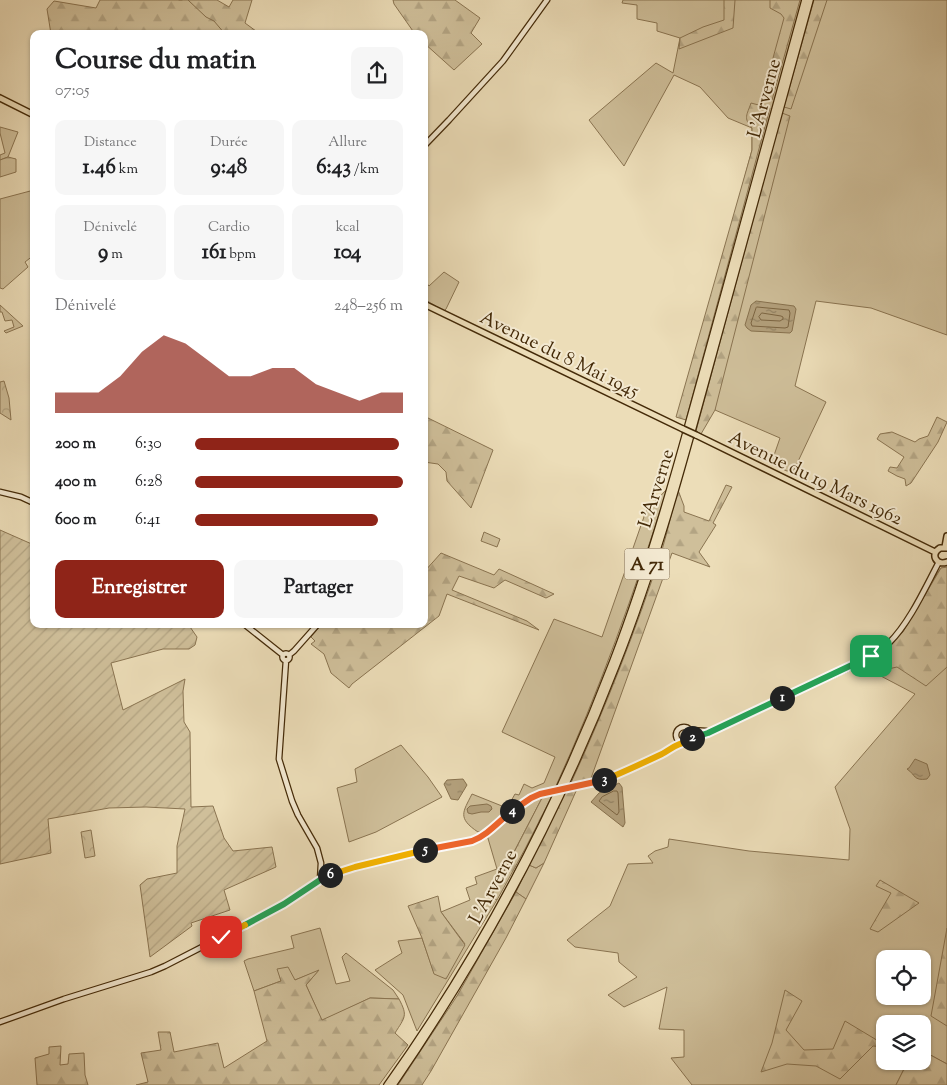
<!DOCTYPE html>
<html lang="fr">
<meta charset="utf-8">
<style>
:root{--surface:#fff;--page:#f6f6f6;--text:#202124;--muted:#757577;--accent:#8f2418}
body{margin:0;font-family:"Sorts Mill Goudy",serif;background:var(--page);color:var(--text);height:100vh;display:flex;flex-direction:column;font-size:19px;white-space:nowrap}
*{box-sizing:border-box;margin:0}
p{font-size:16px;color:var(--muted)}
.icon{flex:none;width:28px;height:28px;fill:none;stroke:currentColor;stroke-width:2;stroke-linecap:round;stroke-linejoin:round}
.map{position:relative;flex:1;overflow:hidden}
.panel{position:absolute;left:30px;top:30px;width:398px;height:598px;display:flex;flex-direction:column;background:var(--surface);border-radius:10px;box-shadow:0 1px 4px #0004}
.panel>*{flex:none}
.fabs{position:absolute;left:876px;top:950px;display:grid;gap:10px}
.fabs a{display:grid;place-items:center;width:55px;height:55px;border-radius:10px;background:var(--surface);box-shadow:0 1px 4px #0004;font-size:25px}
.pin{position:absolute;display:grid;place-items:center;width:42px;height:42px;color:#fff;margin:-21px;border-radius:10px;box-shadow:0 2px 8px #0006}
.km{position:absolute;width:25px;height:25px;margin:-12px;border-radius:50%;background:#222;color:#fff;font-size:14px;line-height:25px;text-align:center}
.round{display:grid;place-items:center;flex:none;width:52px;height:52px;border-radius:10px;background:var(--page)}
.headline{display:flex;align-items:center;justify-content:space-between;height:85px;padding:0 25px}
h1{font-size:28px;font-weight:800;line-height:38px}
.metrics{display:grid;grid-template-columns:repeat(3,1fr);gap:8px;height:85px;padding:5px 25px}
.metrics div{display:grid;align-content:center;border-radius:10px;background:var(--page);text-align:center}
.metrics b{font-size:21px;font-weight:800}
.metrics small{font-size:14px;font-weight:400}
.metrics p{font-size:14px}
.chart{height:140px;padding:10px 25px}
.chart p{display:flex;justify-content:space-between}
.chart svg{width:100%;height:90px;margin-top:5px;fill:var(--accent);opacity:.7}
.cta{display:flex;gap:10px;margin-top:auto;padding:10px 25px}
.cta a{flex:1;height:58px;border-radius:10px;background:var(--accent);color:#fff;font-size:20px;font-weight:800;line-height:58px;text-align:center}
.cta a+a{background:var(--page);color:var(--text)}
ul{padding:0 25px;list-style:none;font-size:16px}
li{display:grid;grid-template-columns:80px 60px 1fr;align-items:center;height:38px}
li i{height:12px;border-radius:6px;background:var(--accent)}
.map>svg:first-child{display:block}
</style>
<div class="map">
<svg width="947" height="1085" viewBox="0 0 947 1085">
<defs>
<pattern id="forest-firs" width="22" height="20" patternUnits="userSpaceOnUse" patternTransform="scale(1.25)"><rect width="22" height="20" fill="#cfbf9a"/><path d="M5 1l3.5 6h-7zM16 11l3.5 6h-7z" fill="#b3a483"/></pattern>
<pattern id="park-crowns" width="20" height="18" patternUnits="userSpaceOnUse" patternTransform="scale(1.25)"><rect width="20" height="18" fill="#cfbf9a"/><path d="M2 6a3 3 0 1 1 6 0M12 15a3 3 0 1 1 6 0" fill="none" stroke="#b3a483"/></pattern>
<pattern id="garden-furrows" width="10" height="10" patternUnits="userSpaceOnUse" patternTransform="scale(1.25)"><rect width="10" height="10" fill="#cfbf9a"/><path d="M-1 1l2-2M0 10L10 0M9 11l2-2" fill="none" stroke="#b3a483"/></pattern>
<pattern id="water-ripples" width="26" height="14" patternUnits="userSpaceOnUse" patternTransform="scale(1.25)"><rect width="26" height="14" fill="#b3a07c"/><path d="M2 4q2-2 4 0t4 0M15 11q2-2 4 0t4 0" fill="none" stroke="#938364"/></pattern>
</defs>
<rect width="100%" height="100%" fill="#ecddb8"/>
<filter id="stains"><feTurbulence type="fractalNoise" baseFrequency=".004" numOctaves="4"/><feColorMatrix values="0 0 0 0 .2 0 0 0 0 .09 0 0 0 0 .02 0 0 0 .5 -.17"/></filter>
<radialGradient id="worn" r=".72"><stop offset=".6" stop-color="#630" stop-opacity="0"/><stop offset="1" stop-color="#630" stop-opacity=".3"/></radialGradient>
<path fill="#cfbf9a" stroke="#8a7451" fill-rule="evenodd" d="M623,0H947V335L871,308L816,301L795,386L826,402L794,470L787,471L771,464L780,438L715,410L717,280L752,150V128L728,118L700,87L674,75L624,166L589,120L656,63L673,73L680,38L657,31V23L637,19V5L622,3Z
M0,127L18,132L8,157L0,160V155L5,153L0,133Z
M34,190V255L25,262L28,267L3,289L0,288V199Z
M444,272L459,282L446,309L444,311L424,299V280L429,286Z
M0,305L23,326L6,333L4,331L14,327L12,320L5,321L2,312H0Z
M667,489C635,591 599,692 555,788L534,793L523,799L486,830L478,832C457,818 463,812 472,794L507,808L515,794L519,795L524,784L532,788L544,783L555,757L502,732L554,619L602,637L646,511Z
M484,532L500,539L497,547L481,541Z
M947,567V1064L923,1051L922,1024H885V1061H908L896,1085H692L671,1058L684,1057V1030L659,1029L667,987L624,1007L608,995L637,977L619,962L618,953L575,947L567,940L610,906L628,864L653,863L648,856L655,851L668,847L669,839L749,851L849,860L850,829L835,787L915,694L860,665L880,656L878,653L898,630L941,568ZM885,959H922V996H885Z
M401,745L428,777L442,797L376,832L349,842L337,788L357,782L355,769Z
M542,798L491,896L497,900L417,1031L403,995L375,970L402,953L398,941L422,938L434,973L465,944L441,912L470,900L466,888L477,884L475,877L497,869L487,835L531,800Z
M544,863L526,899L516,892L529,865L536,868Z
M320,928L336,984L350,981L342,957L346,953L393,990L399,999L370,998L322,1021L306,985L318,971L295,980L278,969L281,981L254,991L244,961L248,959L294,948L291,936Z"/>
<path fill="url(#forest-firs)" stroke="#8a7451" d="M100,0H217L229,7L233,0H252L245,23L260,34H51L47,9L54,1L96,8Z
M393,0H455L480,18L471,33L482,44L454,70L424,43V34H415L394,4Z
M724,0H735L733,28L679,49L680,38L703,27L724,20Z
M770,0H800L772,100L762,98L784,18L781,14L770,8Z
M814,0H827L791,109L784,107Z
M751,103L770,108L686,420L676,417L752,150V128C743,118 747,115 751,103Z
M782,113L790,116L715,410L701,434L696,431Z
M8,157L16,159V172L0,177V160Z
M424,416L493,450L471,508L447,481L446,472L438,464L424,462Z
M937,417L947,422L938,442L911,483L906,486L905,479L897,476L888,471L890,467L897,468L904,457L877,439L880,434L892,432L915,442L919,439L928,436Z
M726,485L732,487L713,523L716,525L699,552L710,567L672,553L590,781L570,785C605,709 636,630 662,550C668,530 672,510 678,490L684,506V512L709,521Z
M441,553L494,575L499,569L554,594L546,598L505,580L494,588L459,576L452,590L527,621L539,630L447,594L439,616L352,684L349,688L331,673L324,654L311,644L315,641L311,637L322,624H424V572Z
M947,567V667L926,686L897,667L884,670L880,656L903,632L941,568Z
M577,789L544,863L536,868L529,865L565,792Z
M553,794L525,849L497,900L491,897L542,798Z
M880,880L919,903L878,932L870,929L891,893L876,886Z
M516,892L526,899L506,938L431,1071L422,1085H398L457,996Z
M438,896L441,912L465,945L446,979L434,974L422,938L408,906Z
M947,928V1026L931,1016Z
M288,967L295,980L319,970L306,985L322,1020L370,998L399,999C408,1016 405,1017 395,1033L408,1045L379,1085H136L148,1082L141,1053L161,1050L158,1032H170L174,1052L218,1043L224,1068L267,1041L254,991L281,981L277,969Z
M785,990L802,1001L786,1030L804,1050L833,1049L845,1021L885,1045V1047L873,1046L840,1079L816,1066L787,1064L761,1072L772,1043Z
M61,1046L60,1065L68,1064L69,1054L84,1053L85,1075L88,1085H37L35,1058L49,1054V1047Z
M923,1051L947,1064V1085H896L908,1061H922Z"/>
<path fill="url(#park-crowns)" stroke="#8a7451" d="M4,381L9,398L11,420L0,413V382Z
M91,830L95,856L85,858L81,832Z"/>
<path fill="url(#garden-furrows)" stroke="#8a7451" d="M0,530L34,545V624H188L197,637L195,645L189,649H163L111,663L123,710L185,679L183,691L184,722L190,732L191,807L213,806L224,838L233,851L272,847L276,867L224,890L230,910L191,923L192,926L150,957L140,885L147,879L177,873V846L185,809L146,807L109,808L48,819L51,853L0,864Z"/>
<path fill="url(#water-ripples)" stroke="#87714e" d="M756,301L794,306L796,309L792,331L790,333L751,331L747,328L745,325L751,305Z
M915,759L927,764L930,775L927,779C913,781 916,775 907,769L909,768Z
M463,779L467,785L458,800L451,799L444,784L447,780Z
M619,783L622,787L625,823L623,827L591,802L599,793Z
M487,804L491,806L492,809L489,812H481L472,814L468,813L467,809L470,806Z"/>
<g fill="none" stroke-linecap="round" stroke-linejoin="round">
<path stroke="#7c6542" stroke-width="1" d="M757,307L789,310L790,313L788,327L785,328L752,326L751,323L756,308Z
M762,313L781,316L783,317V319L780,321L761,320L759,317Z
M614,791H617L618,793L619,812L617,815L599,801L602,797Z"/>
<path stroke="#87714e" stroke-width="1" d="M179,0H182
M188,0L206,17L214,21L225,34"/>
<defs>
<path id="secondary" d="M424,146L449,120L503,61L547,0
M0,492L21,497L34,503
M244,624L283,655
M282.5 657a3.5 3.5 0 1 1 7 0a3.5 3.5 0 1 1-7 0Z
M289,655L294,651L318,624
M286,660L279,759L292,801L298,815L317,848L321,863L320,880
M676 735a8 8 0 1 1 16 0a8 8 0 1 1-16 0Z
M691,730L706,731
M692,737L708,733C749,712 791,694 833,675C852,666 874,658 889,643C910,622 925,588 939,562
M575,787C607,781 637,768 665,752C671,749 676,745 682,742
M0,1022L64,999L151,972L165,966L272,911L325,877L355,867L416,852L472,841C490,833 503,817 519,805C528,799 537,795 547,792"/>
<path id="primary" d="M0,98L34,115
M424,304L683,429
M696,435L935,552
M945,547L947,536
M947,548H940C930,554 936,566 947,562"/>
<path id="highway" d="M387,1085C480,955 556,810 613,661C654,554 683,444 713,335C744,223 774,112 805,0
M393,1085C483,954 559,814 616,666C658,560 687,450 717,340C748,227 779,113 810,0"/>
</defs>
<use href="#secondary" stroke="#442a08" stroke-width="7"/>
<use href="#primary" stroke="#442a08" stroke-width="8"/>
<use href="#highway" stroke="#442a08" stroke-width="8"/>
<use href="#secondary" stroke="#f3e9d1" stroke-width="4.5"/>
<use href="#primary" stroke="#ecddb8" stroke-width="5"/>
<use href="#highway" stroke="#ecddb8" stroke-width="5.5"/>
<defs>
<path id="secondary-bridge" d="M547,792L575,787"/>
<path id="primary-bridge" d="M683,429L696,435"/>
</defs>
<use href="#secondary-bridge" stroke="#442a08" stroke-width="7" stroke-linecap="butt"/>
<use href="#primary-bridge" stroke="#442a08" stroke-width="8" stroke-linecap="butt"/>
<use href="#secondary-bridge" stroke="#f3e9d1" stroke-width="4.5"/>
<use href="#primary-bridge" stroke="#ecddb8" stroke-width="5"/>
</g>
<g fill="none" stroke-linecap="round" stroke-linejoin="round">
<defs>
<path id="split-1" d="M782,698L871,656"/>
<path id="split-2" d="M692,738L708,733L782,698"/>
<path id="split-3" d="M604,780C624,772 643,763 662,754C671,749 677,743 687,742L692,738"/>
<path id="split-4" d="M512,811L531,798L540,794L604,780"/>
<path id="split-5" d="M425,850L472,841C488,835 499,821 512,811"/>
<path id="split-6" d="M330,875L355,867L425,850"/>
<path id="split-7" d="M245,925L284,904L320,880L330,875"/>
<path id="split-8" d="M221,937L245,925"/>
</defs>
<use href="#split-1" stroke="#fff" stroke-width="10"/>
<use href="#split-2" stroke="#fff" stroke-width="10"/>
<use href="#split-3" stroke="#fff" stroke-width="10"/>
<use href="#split-4" stroke="#fff" stroke-width="10"/>
<use href="#split-5" stroke="#fff" stroke-width="10"/>
<use href="#split-6" stroke="#fff" stroke-width="10"/>
<use href="#split-7" stroke="#fff" stroke-width="10"/>
<use href="#split-8" stroke="#fff" stroke-width="10"/>
<use href="#split-1" stroke="#22a559" stroke-width="6"/>
<use href="#split-2" stroke="#22a559" stroke-width="6"/>
<use href="#split-3" stroke="#f5b400" stroke-width="6"/>
<use href="#split-4" stroke="#f0652b" stroke-width="6"/>
<use href="#split-5" stroke="#f0652b" stroke-width="6"/>
<use href="#split-6" stroke="#f5b400" stroke-width="6"/>
<use href="#split-7" stroke="#22a559" stroke-width="6"/>
<use href="#split-8" stroke="#f5b400" stroke-width="6"/>
</g>
<g text-anchor="middle" stroke-width="4" stroke-linejoin="round" paint-order="stroke">
<rect fill="#f3e9d1" stroke="#786344" stroke-width="1" x="624.5" y="548.5" width="45" height="31" rx="4"/>
<g font-size="18" font-weight="bold" fill="#442a08">
<text x="647" y="570">A 71</text>
</g>
<g font-size="19" fill="#442a08" stroke="#f3e9d1">
<text transform="translate(763 98) rotate(-75)" y="7">L'Arverne</text>
<text transform="translate(560 353) rotate(26)" y="7">Avenue du 8 Mai 1945</text>
<text transform="translate(816 477) rotate(26)" y="7">Avenue du 19 Mars 1962</text>
<text transform="translate(655 488) rotate(-73)" y="7">L'Arverne</text>
<text transform="translate(492 886) rotate(-62)" y="7">L'Arverne</text>
</g>
</g>
<rect width="100%" height="100%" filter="url(#stains)"/>
<rect width="100%" height="100%" fill="url(#worn)"/>
</svg>
<div class="fabs">
<a><svg class="icon" aria-label="locate" viewBox="0 0 24 24"><circle cx="12" cy="12" r="6"/><path d="M12 2v4M12 18v4M2 12h4M18 12h4"/></svg></a>
<a><svg class="icon" aria-label="layers" viewBox="0 0 24 24"><path d="M12 4l9 5-9 5-9-5zM3 14l9 5 9-5"/></svg></a>
</div>
<div class="pin" style="left:871px;top:656px;background:#1e9e55"><svg class="icon" aria-label="arrive" viewBox="0 0 24 24"><path d="M6 21V4h12l-3 4 3 4H6"/></svg></div>
<div class="pin" style="left:221px;top:937px;background:#d93025"><svg class="icon" aria-label="check" viewBox="0 0 24 24"><path d="M5 12l5 5 9-10"/></svg></div>
<b class="km" style="left:782px;top:698px">1</b>
<b class="km" style="left:692px;top:738px">2</b>
<b class="km" style="left:604px;top:780px">3</b>
<b class="km" style="left:512px;top:811px">4</b>
<b class="km" style="left:425px;top:850px">5</b>
<b class="km" style="left:330px;top:875px">6</b>
<section class="panel">
<div class="headline"><div><h1>Course du matin</h1><p>07:05</p></div><a class="round"><svg class="icon" aria-label="share" viewBox="0 0 24 24"><path d="M12 15V3M7 8l5-5 5 5M5 13v7h14v-7"/></svg></a></div>
<div class="metrics">
<div><p>Distance</p><b>1.46<small> km</small></b></div>
<div><p>Durée</p><b>9:48</b></div>
<div><p>Allure</p><b>6:43<small> /km</small></b></div>
</div>
<div class="metrics">
<div><p>Dénivelé</p><b>9<small> m</small></b></div>
<div><p>Cardio</p><b>161<small> bpm</small></b></div>
<div><p>kcal</p><b>104</b></div>
</div>
<div class="chart"><p><span>Dénivelé</span>248–256 m</p>
<svg viewBox="0 0 160 44" preserveAspectRatio="none"><path d="M0 44V34L10 34L20 34L30 26L40 14L50 6L60 10L70 18L80 26L90 26L100 22L110 22L120 30L130 34L140 38L150 34L160 34V44z"/></svg>
</div>
<ul>
<li><b>200 m</b>6:30<i style="width:98%"></i></li>
<li><b>400 m</b>6:28<i style="width:100%"></i></li>
<li><b>600 m</b>6:41<i style="width:88%"></i></li>
</ul>
<div class="cta"><a>Enregistrer</a><a>Partager</a></div>
</section>
</div>
